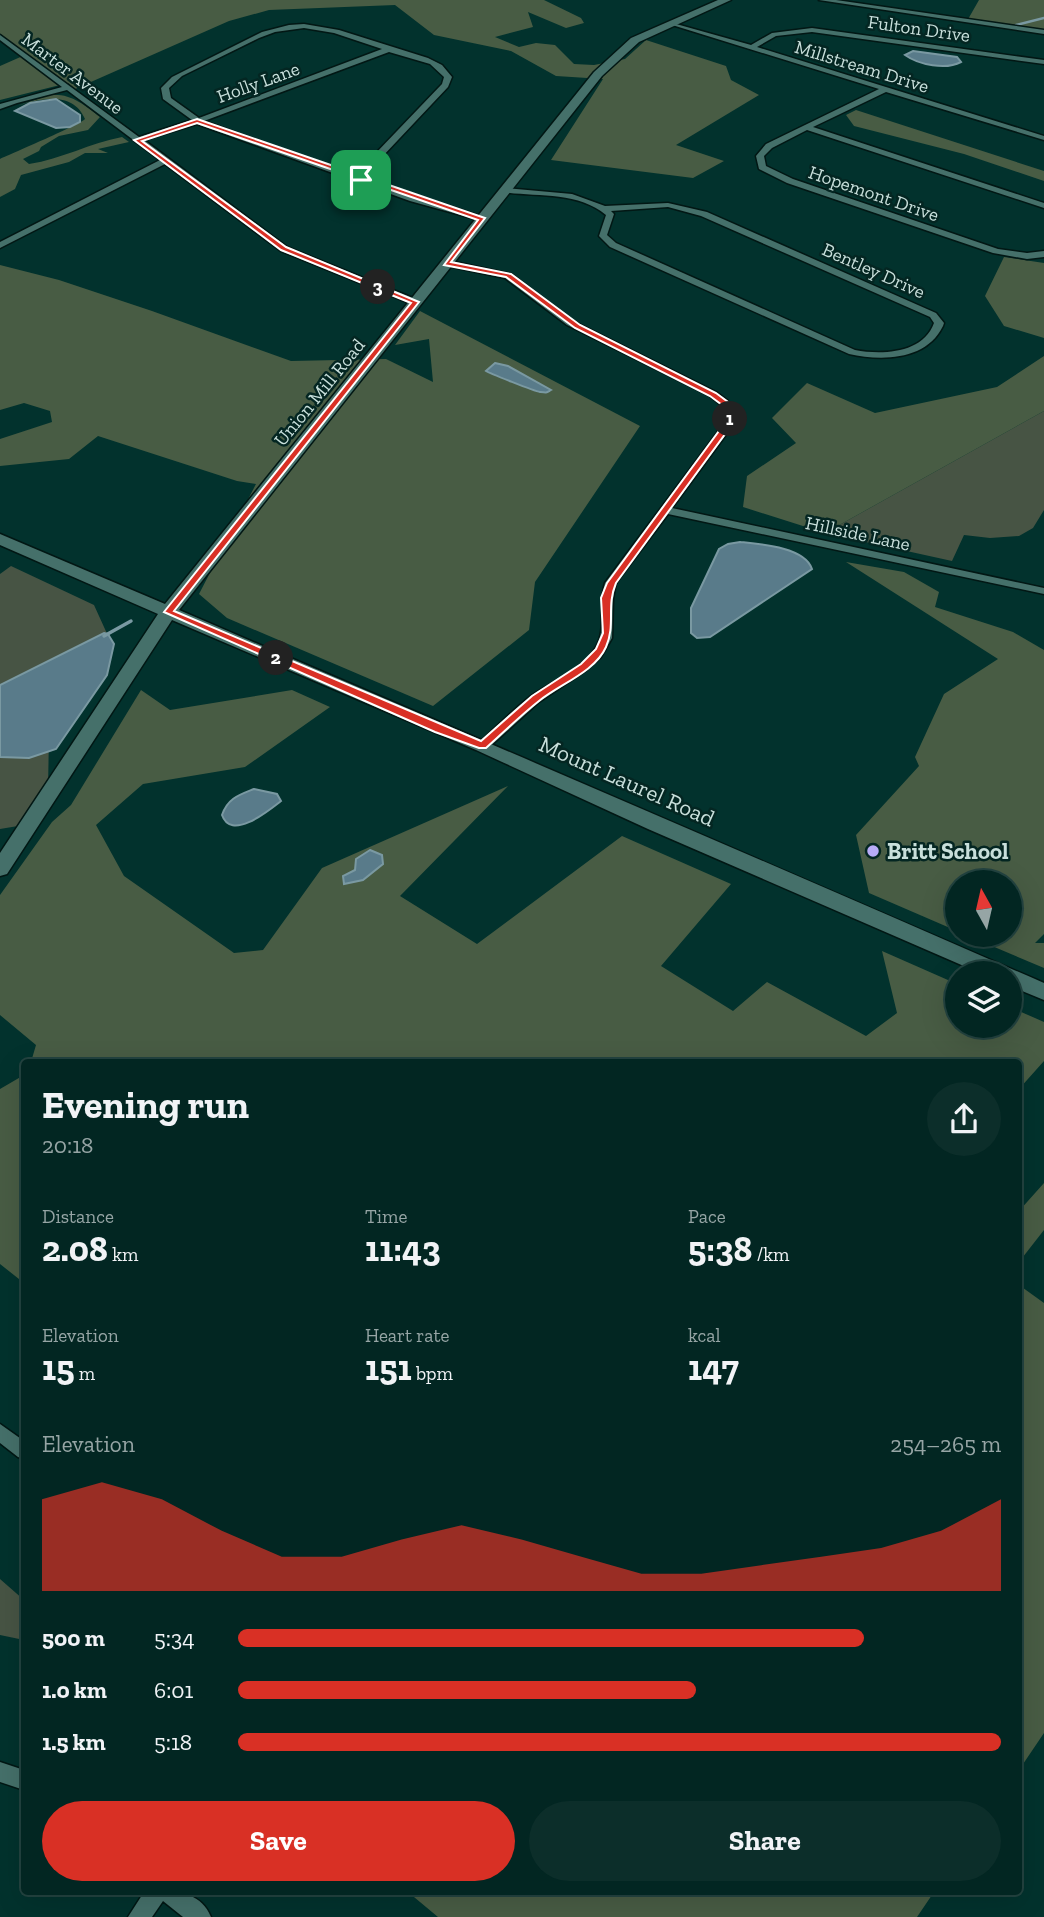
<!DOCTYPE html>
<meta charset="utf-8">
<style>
:root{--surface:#022622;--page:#0c2e2a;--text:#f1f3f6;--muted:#96a5a5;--line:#234340;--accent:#d93025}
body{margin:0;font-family:"Zilla Slab",serif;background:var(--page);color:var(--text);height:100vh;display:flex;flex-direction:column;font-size:26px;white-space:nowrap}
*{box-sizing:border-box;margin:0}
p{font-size:23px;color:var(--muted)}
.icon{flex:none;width:38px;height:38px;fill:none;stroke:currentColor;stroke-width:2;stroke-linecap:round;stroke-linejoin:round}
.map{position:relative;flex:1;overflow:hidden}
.sheet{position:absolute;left:21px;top:1059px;width:1001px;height:836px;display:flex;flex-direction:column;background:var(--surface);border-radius:7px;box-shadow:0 7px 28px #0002,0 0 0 2px var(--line)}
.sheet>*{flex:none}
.needle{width:46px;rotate:352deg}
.tools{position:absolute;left:945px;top:870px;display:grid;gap:14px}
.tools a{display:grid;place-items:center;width:77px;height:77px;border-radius:50%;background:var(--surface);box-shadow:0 7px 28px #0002,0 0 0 2px var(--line);font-size:35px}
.pin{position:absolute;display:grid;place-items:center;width:60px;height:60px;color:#fff;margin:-30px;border-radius:14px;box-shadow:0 4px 10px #0006}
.km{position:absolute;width:35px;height:35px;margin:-18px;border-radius:50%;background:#222;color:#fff;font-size:19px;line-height:35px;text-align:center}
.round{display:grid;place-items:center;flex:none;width:74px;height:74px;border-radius:37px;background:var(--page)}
.summary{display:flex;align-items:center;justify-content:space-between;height:119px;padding:0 21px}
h1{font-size:38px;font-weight:700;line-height:52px}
.figures{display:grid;grid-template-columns:repeat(3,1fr);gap:10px;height:119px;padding:7px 21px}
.figures div{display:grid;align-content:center}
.figures b{font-size:35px;font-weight:700}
.figures small{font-size:19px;font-weight:400}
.figures p{font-size:19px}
.chart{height:196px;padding:14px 21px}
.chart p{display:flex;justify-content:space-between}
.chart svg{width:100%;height:126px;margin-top:7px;fill:var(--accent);opacity:.7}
.action{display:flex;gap:14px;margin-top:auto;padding:14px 21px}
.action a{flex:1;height:80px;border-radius:42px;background:var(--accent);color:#fff;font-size:28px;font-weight:700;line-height:80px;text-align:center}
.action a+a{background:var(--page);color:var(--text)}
ul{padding:0 21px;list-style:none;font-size:23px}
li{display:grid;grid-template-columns:112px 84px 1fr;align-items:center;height:52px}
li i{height:18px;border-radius:9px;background:var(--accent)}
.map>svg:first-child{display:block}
</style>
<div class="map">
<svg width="1044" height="1917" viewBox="0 0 1044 1917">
<rect width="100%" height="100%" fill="#02322d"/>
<path fill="#475444" d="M1044,411V510L1033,528L1019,536L990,538L964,535L952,561L825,533Z
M11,566L94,605L109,638L49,735L48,790L24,825L0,829V574Z
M0,1579L24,1600V1640L0,1635Z"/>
<path fill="#485c44" d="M0,0H544L581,18L584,23L566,28L528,12L533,27L495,37L519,47L536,43L555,45L574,64L594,65L625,59L646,40L726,66L731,80L759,95L676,145L724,161L693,178L551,160L603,79L556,76L511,51L434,35L395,5L269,10L229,21L75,89L68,83L0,100V66L25,55L0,36Z
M979,0H1044V32L967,21Z
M50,95C71,93 84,105 100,117L88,130L59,136L41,147L39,151L23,159L29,164C62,159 90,143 122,137L129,142L98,149L108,153H85L69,162L21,175L15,189L0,197V159C13,153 81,124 85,119C72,89 37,100 13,107Z
M856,110L1044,171V181L964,154L854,126L846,115Z
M1004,257L1044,263V338L1004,326L985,296Z
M0,265L59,280L152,311L291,361L386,359L433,382L429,339L395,345L420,311L640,426L535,582L529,630L433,706L227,618L199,594L256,484L237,481L98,436L69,459L0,466V439L52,422L50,411L24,403L0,410Z
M1044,356V411L825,533L743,507L747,476L796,443L772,418L807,383L875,413L997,387Z
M846,562L904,572L939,592L935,607L1013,632L1044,650V934L1035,943H1044V968L966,935L1010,934V882H957V931L869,893L856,835L919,766L915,757L944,694L998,659Z
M141,690L170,710L292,690L330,707L245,767L143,784L96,825L124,876L234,953L263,950L322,868L508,786L400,896L477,944L622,836L731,884L661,966L733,1011L767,982L866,1036L897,1013L882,951L957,984V1026H1010V1007L1044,1022V1061L1019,1089L1018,1062H31L36,1045L0,1015V895L52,822L71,805Z
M24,1075V1283L0,1264V1089Z
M1044,1183V1230L1019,1262V1211Z
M1019,1285L1044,1303V1733L1019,1770Z
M408,1892H934L917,1917H438Z"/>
<path fill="#597b8a" stroke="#7a99a2" stroke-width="2" d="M913,51L957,57L961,62C946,70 919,65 905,55Z
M56,99L80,115V122L70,127L56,128L15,111L30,103Z
M495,363L508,366L551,390C546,393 547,393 540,392C534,391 489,373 486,371Z
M740,542C760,544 805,547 812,569L710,637L697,638L691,633V608L719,549L728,544Z
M104,633L108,634L114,644L107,675L56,749L29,758L0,757V685Z
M254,789L277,794L281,801C267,812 231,841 222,815C228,798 239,795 254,789Z
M370,850L382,855L383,864L363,880L344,884L343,876L355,870L356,859Z"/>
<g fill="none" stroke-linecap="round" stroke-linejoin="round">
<path stroke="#7a99a2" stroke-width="2.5" d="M1016,25L1044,18"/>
<path stroke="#7a99a2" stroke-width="3.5" d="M104,636L131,621"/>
<defs>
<path id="street" d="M819,0H836L1044,30V34Z
M669,22L751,45L772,33L812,28L1044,60V64L812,32L776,36L757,47L1044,136V140L886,92L813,127L1044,203V208L807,130L772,148L764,156L766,166L793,179L998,249L1027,253L1044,251V257L1027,259L993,253L787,183L759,169L756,156L766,144L879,89L669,24Z
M304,24L339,30L428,58L442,65L452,77L448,87L381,158L366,179L486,218V222L410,201L197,124L144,140L287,247L418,300V304H412L281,251L165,164L0,248V242L160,160L67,90L17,103L0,109V104L62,87L0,40V35L139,137L192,120L163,99L161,88L172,77L262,32L289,25ZM304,28L334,33L382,49L199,118L171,98L169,88L182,76L259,38L275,32ZM389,52L430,64L444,77L442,84L375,154L359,177L204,121Z
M506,188L572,194L605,206L668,203L707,212L936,313L944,323L943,326C926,361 881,361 849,354L610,247L599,236L606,215C578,191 536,197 503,192L502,190ZM668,207L701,216L930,317L934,323C923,354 881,355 855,350L616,243L607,235L614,214L611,211Z
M446,260L511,274L573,321L716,392L728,401L736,414L733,425L672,508L1044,588V594L668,514L616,583L613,599L612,638L601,657L585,671L539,702L487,749H479L477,746L479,743C496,727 513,710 531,696C552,681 584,670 596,647C607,628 598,604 605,583L723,425L726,414L721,405L710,396L567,325L505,278L443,265L442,263Z
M0,1424L24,1441V1459L18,1457L0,1443Z
M0,1762L24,1770V1790L0,1782Z
M144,1892C170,1892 199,1888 211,1917H183L163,1901L152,1917H128Z"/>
<path id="secondary" d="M718,0H731L639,42L602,76L179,610C467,734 758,858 1044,983V1000L1010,986V973H980L648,829L476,750L172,620L7,874L0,876V853L158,614L0,545V534L165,604L594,72L631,38Z"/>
</defs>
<use href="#street" stroke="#021714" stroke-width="3"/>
<use href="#secondary" stroke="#021714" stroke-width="3"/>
<use href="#street" fill="#45706a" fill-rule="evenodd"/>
<use href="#secondary" fill="#45706a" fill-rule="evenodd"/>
</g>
<path fill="#d93025" stroke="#fff" stroke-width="2" fill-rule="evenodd" d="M197,119L485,218L451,262L511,274L580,325L716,393L728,402L735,414L731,426L616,583C606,607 616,624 606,647C595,672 560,684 539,701C521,715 504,732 486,748H479L435,732L164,612L411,303L281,250L134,140ZM197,123L478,220L444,265L506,277L575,328L710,396L722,405L727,414L724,424L607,583L601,598L603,633L596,649L581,664L532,696L481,741L174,611L419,302L286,247L142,141Z"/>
<circle fill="#b8abf7" stroke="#042622" stroke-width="2.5" cx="873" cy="851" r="7"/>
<g text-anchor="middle" stroke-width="5" stroke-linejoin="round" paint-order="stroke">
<g font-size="19" fill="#c8dfdb" stroke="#042622">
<text transform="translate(919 28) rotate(8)" y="7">Fulton Drive</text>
<text transform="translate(862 66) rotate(17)" y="7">Millstream Drive</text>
<text transform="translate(73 73) rotate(37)" y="7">Marter Avenue</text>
<text transform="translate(258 82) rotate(-20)" y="7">Holly Lane</text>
<text transform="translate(874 193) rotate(19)" y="7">Hopemont Drive</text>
<text transform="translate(874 270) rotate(24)" y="7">Bentley Drive</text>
<text transform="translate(319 392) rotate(-51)" y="7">Union Mill Road</text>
<text transform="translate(858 533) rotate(12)" y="7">Hillside Lane</text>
</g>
<g font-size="23" fill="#c8dfdb" stroke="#042622">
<text transform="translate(627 781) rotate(24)" y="8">Mount Laurel Road</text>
</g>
<g font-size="23" font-weight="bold" fill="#c8dfdb" stroke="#042622" text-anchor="start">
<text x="887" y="859">Britt School</text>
</g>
</g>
</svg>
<div class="tools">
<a><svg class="needle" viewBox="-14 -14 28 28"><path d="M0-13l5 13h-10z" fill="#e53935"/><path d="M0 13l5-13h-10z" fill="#96a5a5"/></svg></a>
<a><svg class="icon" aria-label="layers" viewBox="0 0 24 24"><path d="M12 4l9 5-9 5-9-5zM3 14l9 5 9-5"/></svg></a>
</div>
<div class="pin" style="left:361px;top:180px;background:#1e9e55"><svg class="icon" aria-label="arrive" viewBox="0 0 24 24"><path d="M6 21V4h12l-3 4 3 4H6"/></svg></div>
<b class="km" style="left:730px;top:419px">1</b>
<b class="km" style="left:276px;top:658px">2</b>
<b class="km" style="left:378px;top:287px">3</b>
<section class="sheet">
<div class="summary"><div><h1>Evening run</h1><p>20:18</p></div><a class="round"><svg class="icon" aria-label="share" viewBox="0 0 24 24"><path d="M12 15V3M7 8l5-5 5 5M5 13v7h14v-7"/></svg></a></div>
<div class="figures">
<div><p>Distance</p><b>2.08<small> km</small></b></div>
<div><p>Time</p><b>11:43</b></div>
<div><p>Pace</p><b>5:38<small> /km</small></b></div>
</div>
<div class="figures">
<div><p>Elevation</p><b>15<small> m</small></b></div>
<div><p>Heart rate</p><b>151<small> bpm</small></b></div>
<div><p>kcal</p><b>147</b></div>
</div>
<div class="chart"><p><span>Elevation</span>254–265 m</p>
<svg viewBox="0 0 160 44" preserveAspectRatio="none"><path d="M0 44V12L10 6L20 12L30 23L40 32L50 32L60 26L70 21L80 26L90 32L100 38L110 38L120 35L130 32L140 29L150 23L160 12V44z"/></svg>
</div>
<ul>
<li><b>500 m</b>5:34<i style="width:82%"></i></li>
<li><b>1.0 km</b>6:01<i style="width:60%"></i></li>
<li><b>1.5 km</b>5:18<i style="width:100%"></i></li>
</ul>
<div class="action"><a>Save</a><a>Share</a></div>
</section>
</div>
